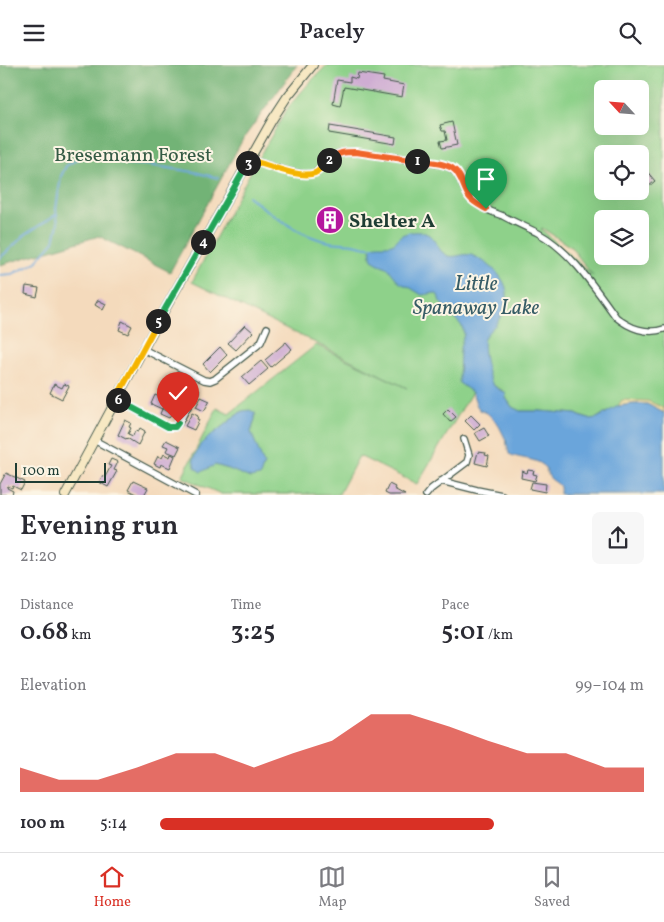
<!DOCTYPE html>
<meta charset="utf-8">
<style>
:root{--surface:#fff;--page:#f7f7f7;--text:#2b2b33;--muted:#7c7c81;--line:#e1e1e2;--accent:#d93025}
body{margin:0;font-family:Vollkorn,serif;background:var(--page);color:var(--text);height:100vh;display:flex;flex-direction:column;font-size:19px;white-space:nowrap}
*{box-sizing:border-box;margin:0}
p{font-size:16px;color:var(--muted)}
.icon{flex:none;width:28px;height:28px;fill:none;stroke:currentColor;stroke-width:2;stroke-linecap:round;stroke-linejoin:round}
.map{position:relative;height:430px;overflow:hidden}
.drawer{display:flex;flex-direction:column;background:var(--surface);flex:1}
.drawer>*{flex:none}
.needle{width:32px;rotate:296deg}
.controls{position:absolute;left:594px;top:15px;display:grid;gap:10px}
.controls a{display:grid;place-items:center;width:55px;height:55px;border-radius:8px;background:var(--surface);box-shadow:0 5px 20px #0002;font-size:25px}
.scale{position:absolute;left:15px;bottom:12px;width:91px;box-sizing:border-box;padding-left:5px;border:2px solid #1f3d34;border-top:0;font-size:14px;line-height:18px;white-space:nowrap;color:#1f3d34;-webkit-text-stroke:4px #fcf5e5;paint-order:stroke}
.pin{position:absolute;display:grid;place-items:center;width:42px;height:42px;color:#fff;margin:-51px -21px;border-radius:50% 50% 50% 0;rotate:-45deg;box-shadow:0 0 5px #0007}
.pin .icon{rotate:45deg}
.km{position:absolute;width:25px;height:25px;margin:-12px;border-radius:50%;background:#222;color:#fff;font-size:14px;line-height:25px;text-align:center}
.round{display:grid;place-items:center;flex:none;width:52px;height:52px;border-radius:8px;background:var(--page)}
.summary{display:flex;align-items:center;justify-content:space-between;height:85px;padding:0 20px}
h1{font-size:28px;font-weight:600;line-height:38px}
.figures{display:grid;grid-template-columns:repeat(3,1fr);gap:8px;height:85px;padding:5px 20px}
.figures div{display:grid;align-content:center}
.figures b{font-size:25px;font-weight:600}
.figures small{font-size:14px;font-weight:400}
.figures p{font-size:14px}
.chart{height:140px;padding:10px 20px}
.chart p{display:flex;justify-content:space-between}
.chart svg{width:100%;height:90px;margin-top:5px;fill:var(--accent);opacity:.7}
ul{padding:0 20px;list-style:none;font-size:16px}
li{display:grid;grid-template-columns:80px 60px 1fr;align-items:center;height:38px}
li i{height:12px;border-radius:6px;background:var(--accent)}
header{display:flex;justify-content:space-between;align-items:center;height:65px;padding:0 20px;background:var(--surface);font-size:22px;font-weight:600}
.dock{display:flex;justify-content:space-around;align-items:center;height:70px;border-top:1px solid var(--line);background:var(--surface);font-size:14px;color:var(--muted)}
.dock a{display:grid;justify-items:center;gap:2px}
.dock .current{color:var(--accent)}
.map>svg:first-child{display:block}
</style>
<header><svg class="icon" aria-label="menu" viewBox="0 0 24 24"><path d="M4 6h16M4 12h16M4 18h16"/></svg>Pacely<svg class="icon" aria-label="search" viewBox="0 0 24 24"><circle cx="10" cy="10" r="6"/><path d="M15 15l6 6"/></svg></header>
<div class="map">
<svg width="664" height="430" viewBox="0 0 664 430">
<rect width="100%" height="100%" fill="#fcf5e5"/>
<filter id="ink" filterUnits="userSpaceOnUse"><feTurbulence type="fractalNoise" baseFrequency=".02" numOctaves="2"/><feDisplacementMap in="SourceGraphic" scale="10" xChannelSelector="R" yChannelSelector="G"/><feConvolveMatrix kernelMatrix="1 2 1 2 8 2 1 2 1" color-interpolation-filters="sRGB"/></filter>
<filter id="wash" filterUnits="userSpaceOnUse"><feTurbulence type="fractalNoise" baseFrequency=".0096" numOctaves="4" result="noise"/><feDisplacementMap in="SourceGraphic" scale="20" xChannelSelector="R" yChannelSelector="G"/><feGaussianBlur stdDeviation="1.12" result="paint"/><feColorMatrix in="noise" values="0 0 0 0 0 0 0 0 0 0 0 0 0 0 0 0 0 1.4 0 .05"/><feComposite in="paint" operator="in"/></filter>
<g filter="url(#wash)">
<rect width="100%" height="100%" fill="#f4dabc"/>
<path fill="#8ed18a" stroke="#56875f" fill-rule="evenodd" d="M327,0H664V348L647,339L604,348L597,353L589,354L583,352L576,349L540,346H520L512,342L506,333L505,327L493,320L472,327L417,419L359,391L339,429H221L182,412L217,343L229,349L316,280L407,323L192,217L256,97L289,41L311,16ZM602,24H640V61H602ZM602,89H640V126H602ZM602,154H640V191H602ZM542,163L571,182L593,211L541,164ZM242,346L255,348C256,366 238,389 229,404L215,400L199,382L209,372Z"/>
<path fill="#72b376" stroke="#487855" d="M0,0H297L243,74L170,207L99,171L0,200Z"/>
<path fill="#eeda9e" stroke="#868c69" d="M622,335L648,336L664,343V348L647,339H633L618,341Z"/>
<path fill="#6ba5db" stroke="#457188" d="M410,167C414,167 420,166 425,168C437,172 436,186 448,191C456,193 463,188 471,190C487,196 508,213 507,231C507,240 501,252 496,259C492,264 486,268 484,274C481,280 488,313 492,318C495,323 500,325 505,327L506,333L512,342L520,346H540L576,349L582,352L589,354L597,353L618,341L633,339H647L664,348V429H560C561,419 559,420 551,414C547,411 547,404 543,400C534,393 519,394 509,389L506,375L498,359L487,348L480,345L477,341L472,327L459,318L460,283L464,269L462,261L440,237L438,230L435,228L422,230L409,222L400,218L387,202L379,199L372,195C366,172 383,184 394,178C397,176 399,172 402,170C404,169 407,168 410,167Z
M250,345L255,348V354L251,367L264,399L260,411L250,413L229,404L215,400L201,407L195,403L193,394L199,382L209,372L242,346Z"/>
<g fill="none" stroke-linecap="round" stroke-linejoin="round">
<path stroke="#6ba5db" stroke-width="2" d="M248,131C273,150 298,171 330,177C337,178 346,178 353,179C360,180 366,183 373,182
M0,193L26,169L57,149
M0,210L12,209L35,198L54,176L58,159L56,144L61,111L66,101L79,93L95,92L111,95L126,99L148,100L194,107L218,113"/>
</g>
<g id="blocks">
<path fill="#cfadd3" d="M358,8L384,12L383,16L404,20L402,32L344,22L340,41L333,39L337,15L350,17V12L357,14Z
M452,57L457,80L442,83L440,76L447,75L445,66H442L440,60Z
M330,61L396,72L395,79L329,68Z
M640,98L655,116L641,128L640,127Z
M330,146L338,160L330,164L322,150Z
M26,221L39,223L37,232L25,229Z
M98,235L106,239L103,245L95,240Z
M122,256L132,261L128,269L119,265Z
M245,260L253,267L236,285L228,278Z
M286,277L292,284L271,302L265,295Z
M220,282L227,290L210,307L203,299Z
M261,296L268,304L249,320L242,312Z
M54,319L62,323L64,319L69,321L62,334L50,328Z
M155,330L162,333L161,336L165,338L162,344L151,339Z
M201,332L210,336L204,346L196,342Z
M162,344L172,349L169,353L160,349Z
M448,344L456,352L450,357L443,349Z
M192,348L198,351L197,354L199,355L194,365L185,361Z
M471,350L480,359L474,365L465,356Z
M125,355L131,358L129,362L131,363L128,369L133,371L135,366L138,367L140,363L145,366L138,380L127,373L126,374L118,370Z
M484,363L489,371L480,376L475,368Z
M166,375L180,382L176,390L166,386L168,382L163,380Z
M478,387L486,388L485,390L489,391L487,401L475,398Z
M164,389L170,392L171,389L175,391L170,403L161,399L160,402L154,399L158,391L162,393Z
M111,394L118,397L114,405L117,406L108,422L99,417L103,410L105,412L111,401L108,400Z
M528,405L534,406L533,409L537,410L535,416L521,413L522,406L527,408Z
M6,408L25,417L21,425L13,421L12,423L8,421L7,423L13,426L12,430H0V419Z
M133,416L148,423L144,430H138L128,425Z
M532,417L546,419L545,427L530,424Z
M389,419L395,422L394,424L405,430H389L385,428Z"/>
</g>
</g>
<g filter="url(#ink)">
<use href="#blocks" fill-opacity="0" stroke="#3f5548" stroke-width="1"/>
<g fill="none" stroke-linecap="round" stroke-linejoin="round">
<defs>
<path id="minor" d="M250,94L256,97C272,101 300,113 315,108C333,95 329,86 356,87L445,100C465,108 459,123 472,135C481,143 492,147 503,151C514,157 526,162 538,168C570,185 595,223 616,252C629,263 647,270 664,264
M143,284L204,315L210,316L215,314L258,280L261,277L267,263
M116,334L168,362H175L179,358L196,326
M94,375L196,430
M441,416L477,425L502,430
M426,430L431,424L467,397L469,390L464,374"/>
<path id="secondary" d="M65,430L159,255L272,55L287,32L313,0"/>
</defs>
<use href="#minor" stroke="#3f5548" stroke-width="8"/>
<use href="#secondary" stroke="#3f5548" stroke-width="10"/>
<use href="#minor" stroke="#fff" stroke-width="5.5"/>
<use href="#secondary" stroke="#f7e8c3" stroke-width="8"/>
</g>
</g>
<g fill="none" stroke-linecap="round" stroke-linejoin="round" filter="url(#ink)">
<defs>
<path id="split-1" d="M417,96C428,97 442,97 452,103C462,109 463,124 470,133C474,138 481,141 486,144"/>
<path id="split-2" d="M329,95C338,87 345,87 356,87L417,96"/>
<path id="split-3" d="M248,98L250,94L256,97C270,101 302,114 315,108C320,106 325,99 329,95"/>
<path id="split-4" d="M203,177L248,98"/>
<path id="split-5" d="M158,256L203,177"/>
<path id="split-6" d="M118,335L116,334L158,256"/>
<path id="split-7" d="M118,335L168,362H175L178,358"/>
</defs>
<use href="#split-1" stroke="#fff" stroke-width="10"/>
<use href="#split-2" stroke="#fff" stroke-width="10"/>
<use href="#split-3" stroke="#fff" stroke-width="10"/>
<use href="#split-4" stroke="#fff" stroke-width="10"/>
<use href="#split-5" stroke="#fff" stroke-width="10"/>
<use href="#split-6" stroke="#fff" stroke-width="10"/>
<use href="#split-7" stroke="#fff" stroke-width="10"/>
<use href="#split-1" stroke="#f0652b" stroke-width="6"/>
<use href="#split-2" stroke="#f0652b" stroke-width="6"/>
<use href="#split-3" stroke="#f5b400" stroke-width="6"/>
<use href="#split-4" stroke="#22a559" stroke-width="6"/>
<use href="#split-5" stroke="#22a559" stroke-width="6"/>
<use href="#split-6" stroke="#f5b400" stroke-width="6"/>
<use href="#split-7" stroke="#22a559" stroke-width="6"/>
</g>
<defs>
<symbol id="building-disc" viewBox="-11 -11 22 22"><circle r="9.5" fill="#b5179e" stroke="#fcf5e5"/><path d="M-4-6H4V6H1V3H-1V6H-4ZM-2.5-4.3h1.7v1.8h-1.7ZM.8-4.3h1.7v1.8H.8ZM-2.5-1h1.7V.8h-1.7ZM.8-1h1.7V.8H.8Z" fill="#fff"/></symbol>
</defs>
<g fill-rule="evenodd">
<use href="#building-disc" x="314" y="139" width="32" height="32"/>
</g>
<g text-anchor="middle" stroke-width="4" stroke-linejoin="round" paint-order="stroke">
<g font-size="20" fill="#355b45" stroke="#fcf5e5">
<text x="133" y="96">Bresemann Forest</text>
</g>
<g font-size="20" font-weight="bold" fill="#1f3d34" stroke="#fcf5e5" text-anchor="start">
<text x="349" y="162">Shelter A</text>
</g>
<g font-size="21" font-style="italic" fill="#365c66" stroke="#fcf5e5">
<text x="476" y="225">Little<tspan x="476" dy="24">Spanaway Lake</tspan></text>
</g>
</g>
</svg>
<div class="controls">
<a><svg class="needle" viewBox="-14 -14 28 28"><path d="M0-13l5 13h-10z" fill="#e53935"/><path d="M0 13l5-13h-10z" fill="#7c7c81"/></svg></a>
<a><svg class="icon" aria-label="locate" viewBox="0 0 24 24"><circle cx="12" cy="12" r="6"/><path d="M12 2v4M12 18v4M2 12h4M18 12h4"/></svg></a>
<a><svg class="icon" aria-label="layers" viewBox="0 0 24 24"><path d="M12 4l9 5-9 5-9-5zM3 14l9 5 9-5"/></svg></a>
</div>
<div class="scale">100 m</div>
<div class="pin" style="left:486px;top:144px;background:#1e9e55"><svg class="icon" aria-label="arrive" viewBox="0 0 24 24"><path d="M6 21V4h12l-3 4 3 4H6"/></svg></div>
<div class="pin" style="left:178px;top:358px;background:#d93025"><svg class="icon" aria-label="check" viewBox="0 0 24 24"><path d="M5 12l5 5 9-10"/></svg></div>
<b class="km" style="left:417px;top:96px">1</b>
<b class="km" style="left:329px;top:95px">2</b>
<b class="km" style="left:248px;top:98px">3</b>
<b class="km" style="left:203px;top:177px">4</b>
<b class="km" style="left:158px;top:256px">5</b>
<b class="km" style="left:118px;top:335px">6</b>
</div>
<section class="drawer">
<div class="summary"><div><h1>Evening run</h1><p>21:20</p></div><a class="round"><svg class="icon" aria-label="share" viewBox="0 0 24 24"><path d="M12 15V3M7 8l5-5 5 5M5 13v7h14v-7"/></svg></a></div>
<div class="figures">
<div><p>Distance</p><b>0.68<small> km</small></b></div>
<div><p>Time</p><b>3:25</b></div>
<div><p>Pace</p><b>5:01<small> /km</small></b></div>
</div>
<div class="chart"><p><span>Elevation</span>99–104 m</p>
<svg viewBox="0 0 160 44" preserveAspectRatio="none"><path d="M0 44V32L10 38L20 38L30 32L40 25L50 25L60 32L70 25L80 19L90 6L100 6L110 12L120 19L130 25L140 25L150 32L160 32V44z"/></svg>
</div>
<ul>
<li><b>100 m</b>5:14<i style="width:69%"></i></li>
</ul>
</section>
<nav class="dock">
<a class="current"><svg class="icon" aria-label="home" viewBox="0 0 24 24"><path d="M3 11l9-7 9 7M6 9v11h12V9"/></svg>Home</a>
<a><svg class="icon" aria-label="map" viewBox="0 0 24 24"><path d="M3 6l6-2 6 2 6-2v14l-6 2-6-2-6 2zM9 4v14M15 6v14"/></svg>Map</a>
<a><svg class="icon" aria-label="saved" viewBox="0 0 24 24"><path d="M7 4h10v16l-5-4-5 4z"/></svg>Saved</a>
</nav>
